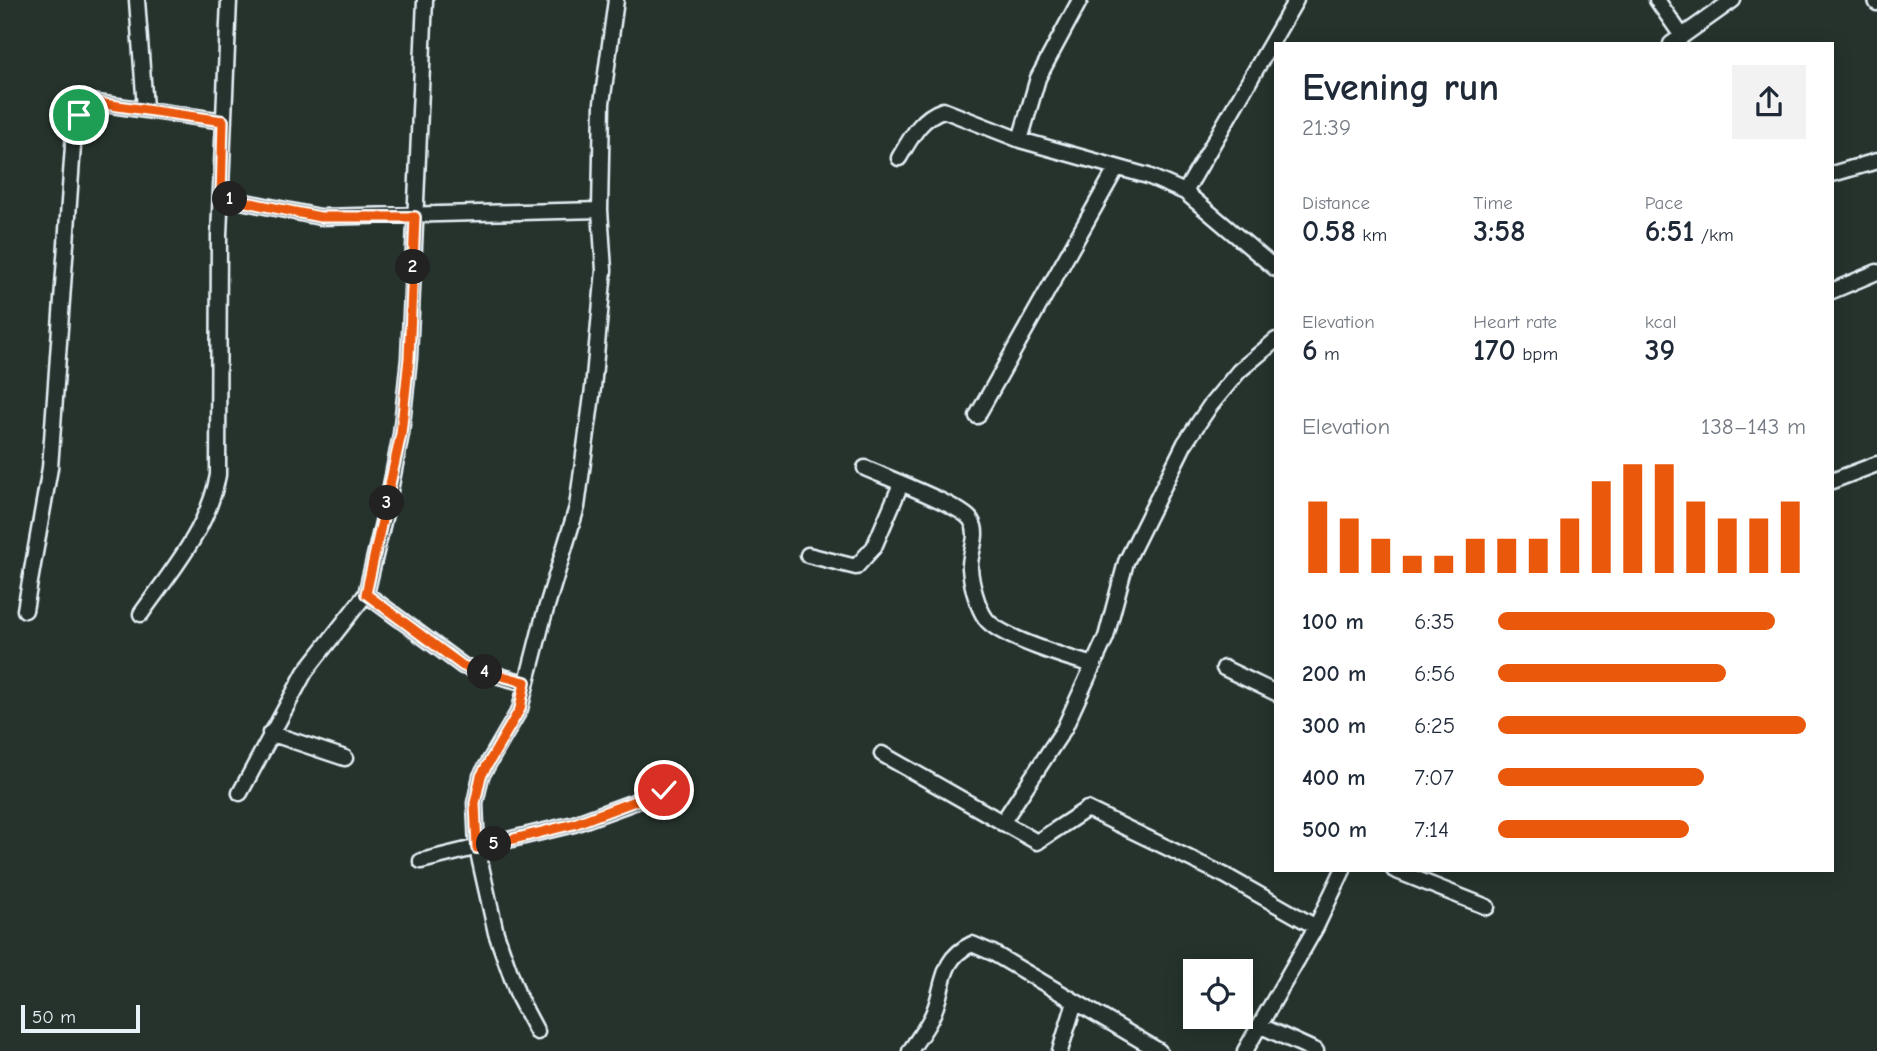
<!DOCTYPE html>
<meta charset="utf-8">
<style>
:root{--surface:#fff;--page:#f2f2f3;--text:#1f2937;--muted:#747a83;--accent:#ea580c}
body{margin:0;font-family:"Comic Neue",sans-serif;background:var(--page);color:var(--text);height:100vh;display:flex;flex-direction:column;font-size:26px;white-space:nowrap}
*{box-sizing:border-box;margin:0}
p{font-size:23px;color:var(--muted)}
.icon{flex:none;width:38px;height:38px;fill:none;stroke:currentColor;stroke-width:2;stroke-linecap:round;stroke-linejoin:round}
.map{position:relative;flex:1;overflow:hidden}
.details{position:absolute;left:1274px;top:42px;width:560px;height:830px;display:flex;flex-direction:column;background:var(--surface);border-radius:0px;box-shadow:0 4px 18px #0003}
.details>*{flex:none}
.fabs{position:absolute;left:1183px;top:959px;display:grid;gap:14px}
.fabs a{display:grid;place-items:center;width:70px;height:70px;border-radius:0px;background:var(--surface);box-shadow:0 4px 18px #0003;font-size:35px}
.scale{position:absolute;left:21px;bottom:18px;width:119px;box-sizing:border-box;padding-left:7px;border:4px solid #e8f1f8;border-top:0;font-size:19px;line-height:24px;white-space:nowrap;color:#e8f1f8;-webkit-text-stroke:5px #26332d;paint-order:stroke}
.pin{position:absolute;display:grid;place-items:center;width:60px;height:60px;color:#fff;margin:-30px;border:4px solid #fff;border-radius:50%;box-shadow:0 2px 7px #0007}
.km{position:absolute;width:35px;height:35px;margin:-18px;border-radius:50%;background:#222;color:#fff;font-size:19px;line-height:35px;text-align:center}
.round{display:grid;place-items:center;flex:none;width:74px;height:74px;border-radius:0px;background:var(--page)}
.headline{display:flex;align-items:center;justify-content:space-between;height:119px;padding:0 28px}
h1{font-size:38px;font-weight:800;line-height:52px}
.metrics{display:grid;grid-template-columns:repeat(3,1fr);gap:10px;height:119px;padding:7px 28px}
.metrics div{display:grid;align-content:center}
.metrics b{font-size:30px;font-weight:800}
.metrics small{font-size:19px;font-weight:400}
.metrics p{font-size:19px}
.chart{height:196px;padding:14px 28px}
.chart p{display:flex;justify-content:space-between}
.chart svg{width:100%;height:126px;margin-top:7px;stroke:var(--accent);stroke-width:6}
ul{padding:0 28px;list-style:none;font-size:23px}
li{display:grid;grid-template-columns:112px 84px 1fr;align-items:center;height:52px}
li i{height:18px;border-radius:9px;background:var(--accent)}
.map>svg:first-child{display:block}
</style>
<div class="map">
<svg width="1877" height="1051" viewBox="0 0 1877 1051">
<rect width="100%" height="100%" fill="#26332d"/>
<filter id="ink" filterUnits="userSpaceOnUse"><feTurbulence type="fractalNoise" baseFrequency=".0143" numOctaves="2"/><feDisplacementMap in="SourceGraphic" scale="14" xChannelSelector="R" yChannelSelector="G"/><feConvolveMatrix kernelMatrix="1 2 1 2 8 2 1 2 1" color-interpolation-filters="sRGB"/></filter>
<g filter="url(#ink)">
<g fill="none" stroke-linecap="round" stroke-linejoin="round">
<defs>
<path id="street" d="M137,0L145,108
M1657,0L1682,36
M1876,0L1877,3
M1671,44L1733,0
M1020,140L1038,78L1080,0
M899,158C911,138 920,118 943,110L1020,140L1148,176L1185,192L1276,269
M1832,174L1877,161
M1185,192L1296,0
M221,197L320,217L600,210
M1832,291L1877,272
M977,416L1116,169
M865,468C885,477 962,506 971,520C981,535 969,552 970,568C971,582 977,607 986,619C999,637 1071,659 1094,665
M1832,481L1877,464
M808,555L856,567L874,547L901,484
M366,594L463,666L525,683
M25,610L50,468L74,132L79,115L90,102L224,121
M141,614C172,570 208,529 218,475L219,235L229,0
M1224,668L1276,693
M270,733L345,758
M882,754L1037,842L1087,809L1226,876L1316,927
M240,793L305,672L366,594L388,501L401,434L409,358L425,0
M1002,823L1064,729L1106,637L1126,562L1185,443L1210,406L1239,371L1276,340
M421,861L574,824L664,791
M1394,870L1487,907
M1261,1026L1316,1051
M537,1032L519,998L496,933L477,848L475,803L481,776L520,709L543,619L577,507L593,388L604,270L600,210L602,103L616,0
M910,1051C917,1040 925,1030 931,1018C946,990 937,960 972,944L993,953L1159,1051
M1060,1051L1075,1002
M1245,1051L1316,927L1343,870"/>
</defs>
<use href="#street" stroke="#e8f1f8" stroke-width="19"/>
<use href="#street" stroke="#26332d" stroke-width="14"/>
</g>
</g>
<g fill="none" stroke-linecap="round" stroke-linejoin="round" filter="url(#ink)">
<defs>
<path id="route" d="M79,115L90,102L223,121L221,197L320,217H415L409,358L401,434L366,594L463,666L525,682L520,709L481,776L475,803L477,848L574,824L664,790"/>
</defs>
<use href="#route" stroke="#fff" stroke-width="14"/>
<use href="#route" stroke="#ea580c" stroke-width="9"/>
</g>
</svg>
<div class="fabs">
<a><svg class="icon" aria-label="locate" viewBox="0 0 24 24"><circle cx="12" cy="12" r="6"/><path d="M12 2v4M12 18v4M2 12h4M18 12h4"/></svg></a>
</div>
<div class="scale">50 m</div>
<div class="pin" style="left:79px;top:115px;background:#1e9e55"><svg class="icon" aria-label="arrive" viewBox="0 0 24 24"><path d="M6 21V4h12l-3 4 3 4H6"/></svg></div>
<div class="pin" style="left:664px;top:790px;background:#d93025"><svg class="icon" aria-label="check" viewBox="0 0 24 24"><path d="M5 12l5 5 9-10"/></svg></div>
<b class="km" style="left:230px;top:199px">1</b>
<b class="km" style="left:413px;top:267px">2</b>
<b class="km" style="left:387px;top:503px">3</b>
<b class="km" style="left:485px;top:672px">4</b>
<b class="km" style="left:494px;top:844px">5</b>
<section class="details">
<div class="headline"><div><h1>Evening run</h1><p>21:39</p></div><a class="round"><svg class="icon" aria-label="share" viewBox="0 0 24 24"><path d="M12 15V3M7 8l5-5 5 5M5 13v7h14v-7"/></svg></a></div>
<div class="metrics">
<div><p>Distance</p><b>0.58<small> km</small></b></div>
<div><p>Time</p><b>3:58</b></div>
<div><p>Pace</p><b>6:51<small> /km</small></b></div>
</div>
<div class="metrics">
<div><p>Elevation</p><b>6<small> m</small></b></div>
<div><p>Heart rate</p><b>170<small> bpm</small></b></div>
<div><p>kcal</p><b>39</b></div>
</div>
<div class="chart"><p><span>Elevation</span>138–143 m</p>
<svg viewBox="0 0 160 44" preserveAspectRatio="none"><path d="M5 44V19M15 44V25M25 44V32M35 44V38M45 44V38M55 44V32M65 44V32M75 44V32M85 44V25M95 44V12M105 44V6M115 44V6M125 44V19M135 44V25M145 44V25M155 44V19"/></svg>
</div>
<ul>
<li><b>100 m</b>6:35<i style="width:90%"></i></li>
<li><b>200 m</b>6:56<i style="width:74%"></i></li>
<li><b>300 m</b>6:25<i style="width:100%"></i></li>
<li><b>400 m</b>7:07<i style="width:67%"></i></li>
<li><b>500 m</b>7:14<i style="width:62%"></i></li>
</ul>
</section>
</div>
